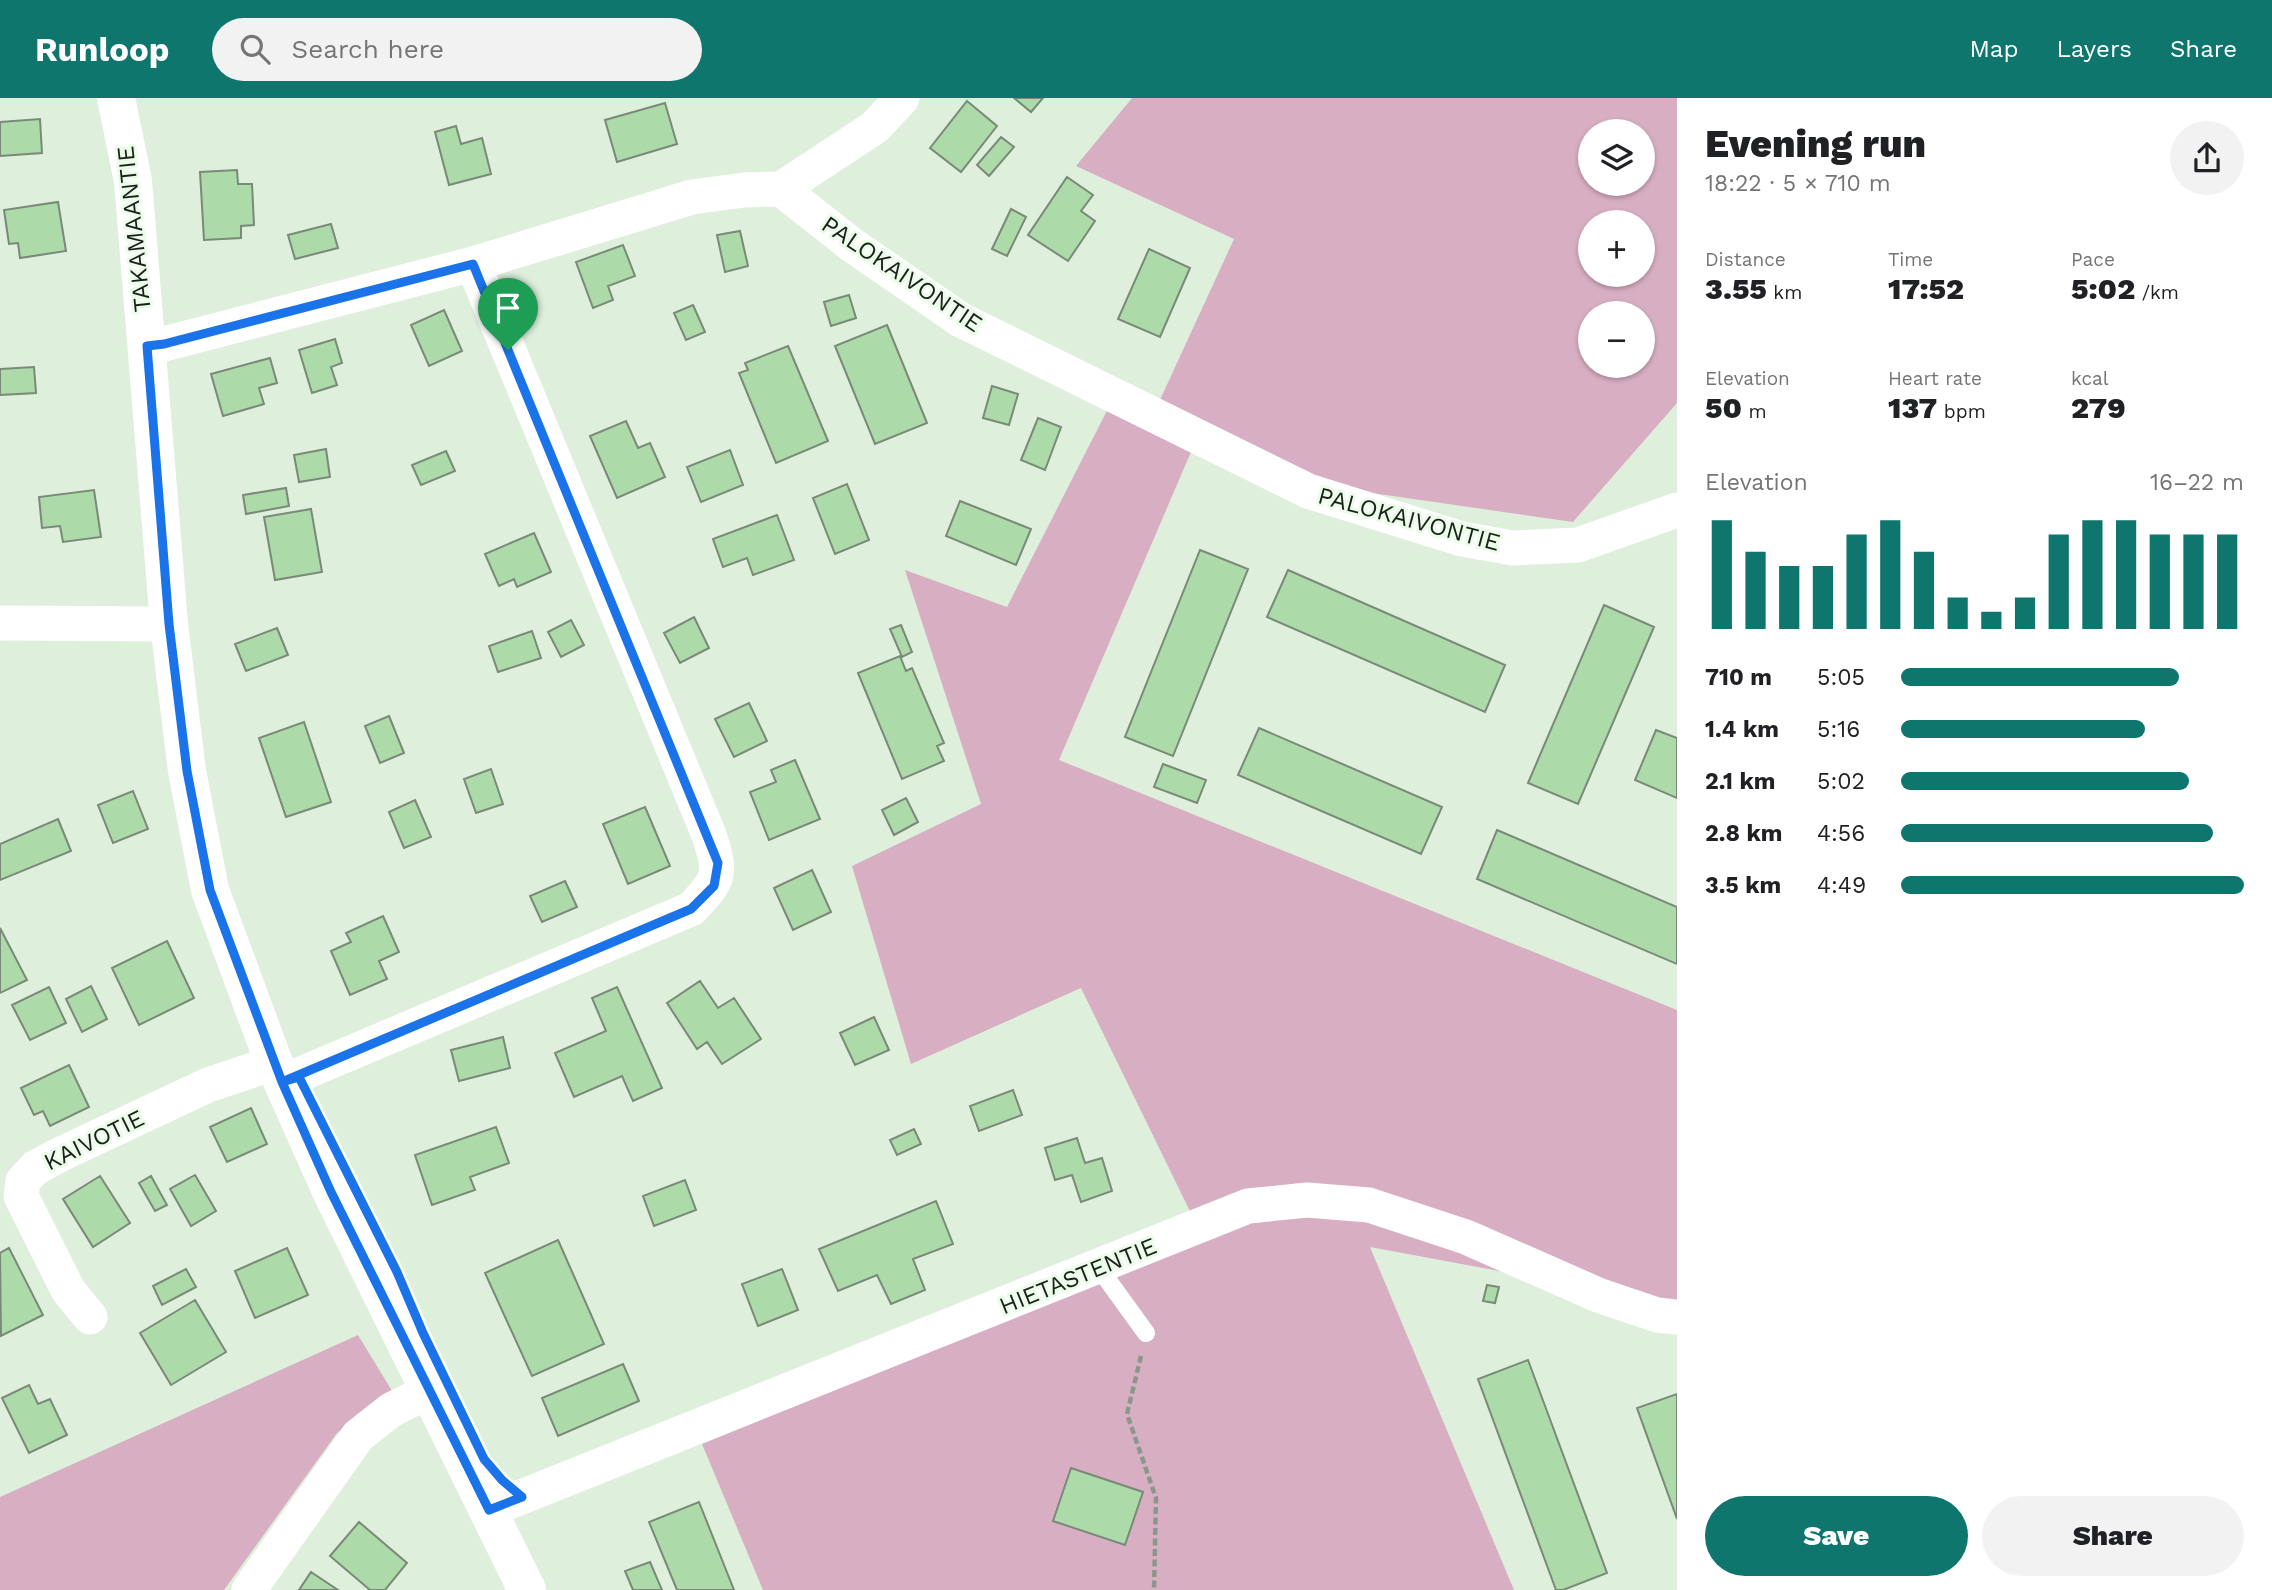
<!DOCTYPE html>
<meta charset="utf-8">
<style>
:root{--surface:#fff;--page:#f2f2f2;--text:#202124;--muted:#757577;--accent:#0f766e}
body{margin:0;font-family:"Work Sans",sans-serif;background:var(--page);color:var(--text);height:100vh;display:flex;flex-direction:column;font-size:26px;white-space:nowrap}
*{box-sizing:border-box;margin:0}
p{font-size:23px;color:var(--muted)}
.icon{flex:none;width:38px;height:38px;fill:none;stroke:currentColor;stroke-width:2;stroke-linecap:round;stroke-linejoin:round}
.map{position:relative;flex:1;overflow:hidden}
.drawer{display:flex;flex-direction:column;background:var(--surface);width:595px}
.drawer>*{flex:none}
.fabs{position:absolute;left:1578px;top:21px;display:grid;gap:14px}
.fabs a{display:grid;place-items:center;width:77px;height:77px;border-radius:50%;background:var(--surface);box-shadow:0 2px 5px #0004;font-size:35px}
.pin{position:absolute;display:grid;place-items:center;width:60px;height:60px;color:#fff;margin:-72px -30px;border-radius:50% 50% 50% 0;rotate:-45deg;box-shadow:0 0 7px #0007}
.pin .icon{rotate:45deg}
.round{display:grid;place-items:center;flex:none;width:74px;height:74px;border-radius:37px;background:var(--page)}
.head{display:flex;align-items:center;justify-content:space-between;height:119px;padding:0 28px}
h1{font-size:38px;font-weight:800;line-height:52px}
.figures{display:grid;grid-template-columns:repeat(3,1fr);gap:10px;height:119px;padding:7px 28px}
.figures div{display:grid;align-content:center}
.figures b{font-size:30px;font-weight:800}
.figures small{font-size:19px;font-weight:400}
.figures p{font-size:19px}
.chart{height:196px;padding:14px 28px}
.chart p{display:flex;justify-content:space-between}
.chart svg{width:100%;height:126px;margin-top:7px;stroke:var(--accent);stroke-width:6}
.button{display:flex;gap:14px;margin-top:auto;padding:14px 28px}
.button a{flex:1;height:80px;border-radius:42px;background:var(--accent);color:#fff;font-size:28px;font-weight:800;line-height:80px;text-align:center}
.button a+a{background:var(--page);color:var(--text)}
ul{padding:0 28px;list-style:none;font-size:23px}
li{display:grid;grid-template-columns:112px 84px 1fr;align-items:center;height:52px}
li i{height:18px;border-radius:9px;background:var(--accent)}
header{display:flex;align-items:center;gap:42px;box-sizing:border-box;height:98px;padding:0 35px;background:var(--accent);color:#fff}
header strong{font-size:33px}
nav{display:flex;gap:38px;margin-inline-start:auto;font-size:24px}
.search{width:490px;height:63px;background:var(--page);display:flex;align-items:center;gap:18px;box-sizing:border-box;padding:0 24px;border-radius:38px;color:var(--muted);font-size:26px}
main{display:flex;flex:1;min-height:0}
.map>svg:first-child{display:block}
</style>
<header>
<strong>Runloop</strong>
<div class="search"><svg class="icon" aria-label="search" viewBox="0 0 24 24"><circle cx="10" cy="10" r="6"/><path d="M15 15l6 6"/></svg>Search here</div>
<nav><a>Map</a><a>Layers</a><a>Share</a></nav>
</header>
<main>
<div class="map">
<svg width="1677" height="1492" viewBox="0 0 1677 1492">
<rect width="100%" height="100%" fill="#deefdc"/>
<path fill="#d8afc2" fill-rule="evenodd" d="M1132,0H1677V305L1573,424L1337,390L1203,326L1059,662L1677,912V1206L1370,1149L1514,1492H763L702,1346L1204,1142L1081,890L911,966L852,768L981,706L905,472L1007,509L1119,289L1159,304L1234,141L1076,68ZM1591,33H1643V86H1591ZM1591,124H1643V177H1591ZM1591,215H1643V268H1591Z
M358,1237L394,1296L337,1335L224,1492H0V1399Z"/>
<path fill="#acdaa8" stroke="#7a8978" stroke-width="2" d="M1014,0H1043L1031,14Z
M967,3L997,28L961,74L930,50Z
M665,5L677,46L617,64L605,22Z
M40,21L42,55L0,58V24Z
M456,28L461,46L482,40L491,76L449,87L435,34Z
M1001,39L1014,49L989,78L977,67Z
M237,72L238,86H252L254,127L241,128V140L204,142L200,74Z
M1067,79L1093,97L1081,113L1095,123L1068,163L1028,137Z
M58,104L66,153L20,160L18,145L9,146L4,112Z
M1011,111L1026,119L1007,158L992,151Z
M331,126L338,150L295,161L288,137Z
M740,133L748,168L725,174L717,137Z
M623,147L635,178L608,188L613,202L593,210L576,164Z
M1149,151L1190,170L1160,239L1118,221Z
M849,197L856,220L831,228L824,204Z
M693,207L705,234L686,242L674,215Z
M444,212L462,253L429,268L411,227Z
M887,227L927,325L875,346L835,248Z
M335,241L342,265L331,269L337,287L312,295L299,252Z
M788,248L828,343L776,365L739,275L748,272L745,265Z
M270,260L277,285L259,290L264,306L223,318L211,276Z
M34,269L36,295L0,297V271Z
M992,288L1018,296L1009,327L983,320Z
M1038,320L1061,329L1045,372L1021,362Z
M626,323L638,350L650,345L665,379L617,400L590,338Z
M326,351L330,379L299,384L294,357Z
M730,352L743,387L701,404L687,369Z
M446,353L455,373L421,387L412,367Z
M847,386L869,442L835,456L813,400Z
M286,390L289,408L246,416L243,397Z
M94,392L101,439L63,444L60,428L42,430L39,399Z
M960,403L1031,431L1016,467L946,438Z
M311,411L322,474L275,482L264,419Z
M777,417L794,462L753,477L747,460L723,469L713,441Z
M534,435L551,474L517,489L514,481L499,488L485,456Z
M1200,452L1248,471L1173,658L1125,639Z
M1288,472L1505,567L1485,614L1267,519Z
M1604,507L1654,529L1578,706L1528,685Z
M694,519L709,550L680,565L664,535Z
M571,522L584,547L561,559L548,534Z
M901,527L912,554L902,559L890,531Z
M277,530L288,557L246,573L235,546Z
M532,533L541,560L498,574L489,548Z
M900,558L906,573L912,570L944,645L937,648L944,663L902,681L858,575Z
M749,605L767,643L734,659L715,621Z
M389,618L404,655L380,665L365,628Z
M304,624L331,704L286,719L259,640Z
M1259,630L1442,709L1421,756L1238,677Z
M1656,632L1677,640V700L1635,682Z
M795,662L820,721L769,742L750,694L776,684L771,672Z
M1163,666L1206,682L1197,705L1154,689Z
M491,671L503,706L476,715L464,681Z
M133,693L148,731L113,745L98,707Z
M906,700L918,724L894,737L882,712Z
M415,702L431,739L404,750L389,714Z
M645,709L670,768L628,786L603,726Z
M58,721L71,753L0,782V746Z
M1497,732L1677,809V866L1477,781Z
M812,772L831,814L793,832L774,790Z
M565,783L577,809L542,824L530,798Z
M383,818L399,854L379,863L387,881L350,897L331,853L351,844L346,835Z
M0,830L27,882L0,895Z
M167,843L194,900L139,927L112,870Z
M700,883L718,910L734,900L761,941L722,966L707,944L697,951L667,905Z
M91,888L107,921L82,934L66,901Z
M49,889L66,925L30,942L12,907Z
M617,889L662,990L633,1003L622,978L574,999L555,955L606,933L592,900Z
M874,919L889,952L855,967L840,935Z
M503,939L510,970L459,983L451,952Z
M69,967L89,1009L50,1028L43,1013L34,1017L21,990Z
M1013,992L1022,1017L979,1033L970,1008Z
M251,1010L267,1046L227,1064L210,1029Z
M496,1029L509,1065L470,1079L475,1092L432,1107L415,1057Z
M914,1031L921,1046L897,1057L890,1042Z
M1077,1040L1085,1065L1102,1060L1112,1093L1081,1104L1072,1077L1055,1082L1045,1050Z
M195,1077L216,1113L191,1128L170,1091Z
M100,1078L130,1125L93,1149L63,1101Z
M151,1078L167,1107L155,1113L139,1085Z
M685,1082L696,1112L654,1128L643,1098Z
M936,1103L953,1146L913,1161L925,1192L891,1206L877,1177L838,1193L819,1151Z
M558,1142L604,1246L532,1278L485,1175Z
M9,1150L43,1217L1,1238L0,1155Z
M287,1150L308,1197L255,1220L235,1173Z
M186,1171L196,1189L162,1207L153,1188Z
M782,1171L798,1212L758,1228L742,1186Z
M1487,1187L1499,1189L1495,1205L1483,1203Z
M195,1202L226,1254L171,1287L140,1235Z
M1528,1262L1607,1475L1563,1492H1556L1478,1281Z
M623,1266L639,1303L558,1338L542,1300Z
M29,1287L38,1306L50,1301L67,1337L29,1355L2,1300Z
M1677,1296V1421L1637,1310Z
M1071,1370L1143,1394L1125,1447L1053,1423Z
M699,1404L734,1492H677L649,1424Z
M359,1424L407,1465L385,1492H370L330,1458Z
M650,1464L662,1492H633L625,1473Z
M311,1474L338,1492H299Z"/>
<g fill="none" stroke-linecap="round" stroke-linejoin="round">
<path stroke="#8b978a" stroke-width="4.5" stroke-dasharray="7 3.5" stroke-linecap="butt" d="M1141,1258L1127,1316L1156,1400L1154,1492"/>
<path stroke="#fff" stroke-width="18" d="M1099,1170L1146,1235"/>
<path stroke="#fff" stroke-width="35" d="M781,91L875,29L902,0
M147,248L164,246L473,166L692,99L744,92L781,91L852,147L961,222L1308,393L1462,441L1513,450L1578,447L1677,412
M0,525L169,526
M282,984L691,811C720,781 722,777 709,737L473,166
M90,1219L68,1192L21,1098L23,1083L35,1070L59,1057L208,987L274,965
M489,1412L1248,1108L1307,1102L1369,1107L1466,1139L1598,1197L1657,1217L1677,1219
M249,1492L358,1338L391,1312L429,1293"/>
<path stroke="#fff" stroke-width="38" d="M116,0L133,83L169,526L187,673L210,792L274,965L331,1093L527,1492"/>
</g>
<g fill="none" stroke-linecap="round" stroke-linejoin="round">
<defs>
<path id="route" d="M508,252L473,166L164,246L147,248L169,526L187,673L210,792L282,984L299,979L397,1174L423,1235L484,1361L502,1382L522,1399L489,1412L331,1094L282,984L691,811L714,788L718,765L508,252"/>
</defs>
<use href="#route" stroke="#fff" stroke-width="14"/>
<use href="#route" stroke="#1a73e8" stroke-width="9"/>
</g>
<g text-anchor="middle" stroke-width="6" stroke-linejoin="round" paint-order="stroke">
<g font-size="24" fill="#1a201a" stroke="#ebfce9">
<text transform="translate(134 131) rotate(-96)" y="8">TAKAMAANTIE</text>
<text transform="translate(902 176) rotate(34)" y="8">PALOKAIVONTIE</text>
<text transform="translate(1409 421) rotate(15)" y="8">PALOKAIVONTIE</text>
<text transform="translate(94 1042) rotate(-26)" y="8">KAIVOTIE</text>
<text transform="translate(1078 1178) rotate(-22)" y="8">HIETASTENTIE</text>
</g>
</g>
</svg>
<div class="fabs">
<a><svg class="icon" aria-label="layers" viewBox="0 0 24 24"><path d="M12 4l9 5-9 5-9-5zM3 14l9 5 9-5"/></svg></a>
<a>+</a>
<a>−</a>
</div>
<div class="pin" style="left:508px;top:252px;background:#1e9e55"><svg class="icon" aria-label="arrive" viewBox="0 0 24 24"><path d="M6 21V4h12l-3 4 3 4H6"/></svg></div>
</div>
<section class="drawer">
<div class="head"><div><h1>Evening run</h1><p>18:22 · 5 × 710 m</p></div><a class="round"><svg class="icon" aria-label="share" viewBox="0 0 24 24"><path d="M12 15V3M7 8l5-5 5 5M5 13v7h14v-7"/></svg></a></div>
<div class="figures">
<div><p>Distance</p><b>3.55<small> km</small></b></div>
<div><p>Time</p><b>17:52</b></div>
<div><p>Pace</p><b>5:02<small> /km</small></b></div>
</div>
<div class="figures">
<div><p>Elevation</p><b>50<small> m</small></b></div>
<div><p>Heart rate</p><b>137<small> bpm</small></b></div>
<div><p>kcal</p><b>279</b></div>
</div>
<div class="chart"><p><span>Elevation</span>16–22 m</p>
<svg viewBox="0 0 160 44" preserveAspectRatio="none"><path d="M5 44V6M15 44V17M25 44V22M35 44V22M45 44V11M55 44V6M65 44V17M75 44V33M85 44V38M95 44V33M105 44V11M115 44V6M125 44V6M135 44V11M145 44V11M155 44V11"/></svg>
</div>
<ul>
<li><b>710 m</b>5:05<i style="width:81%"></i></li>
<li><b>1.4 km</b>5:16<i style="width:71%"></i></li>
<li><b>2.1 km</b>5:02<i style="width:84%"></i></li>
<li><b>2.8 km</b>4:56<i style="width:91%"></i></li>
<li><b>3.5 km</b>4:49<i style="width:100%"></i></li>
</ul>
<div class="button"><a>Save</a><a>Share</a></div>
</section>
</main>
